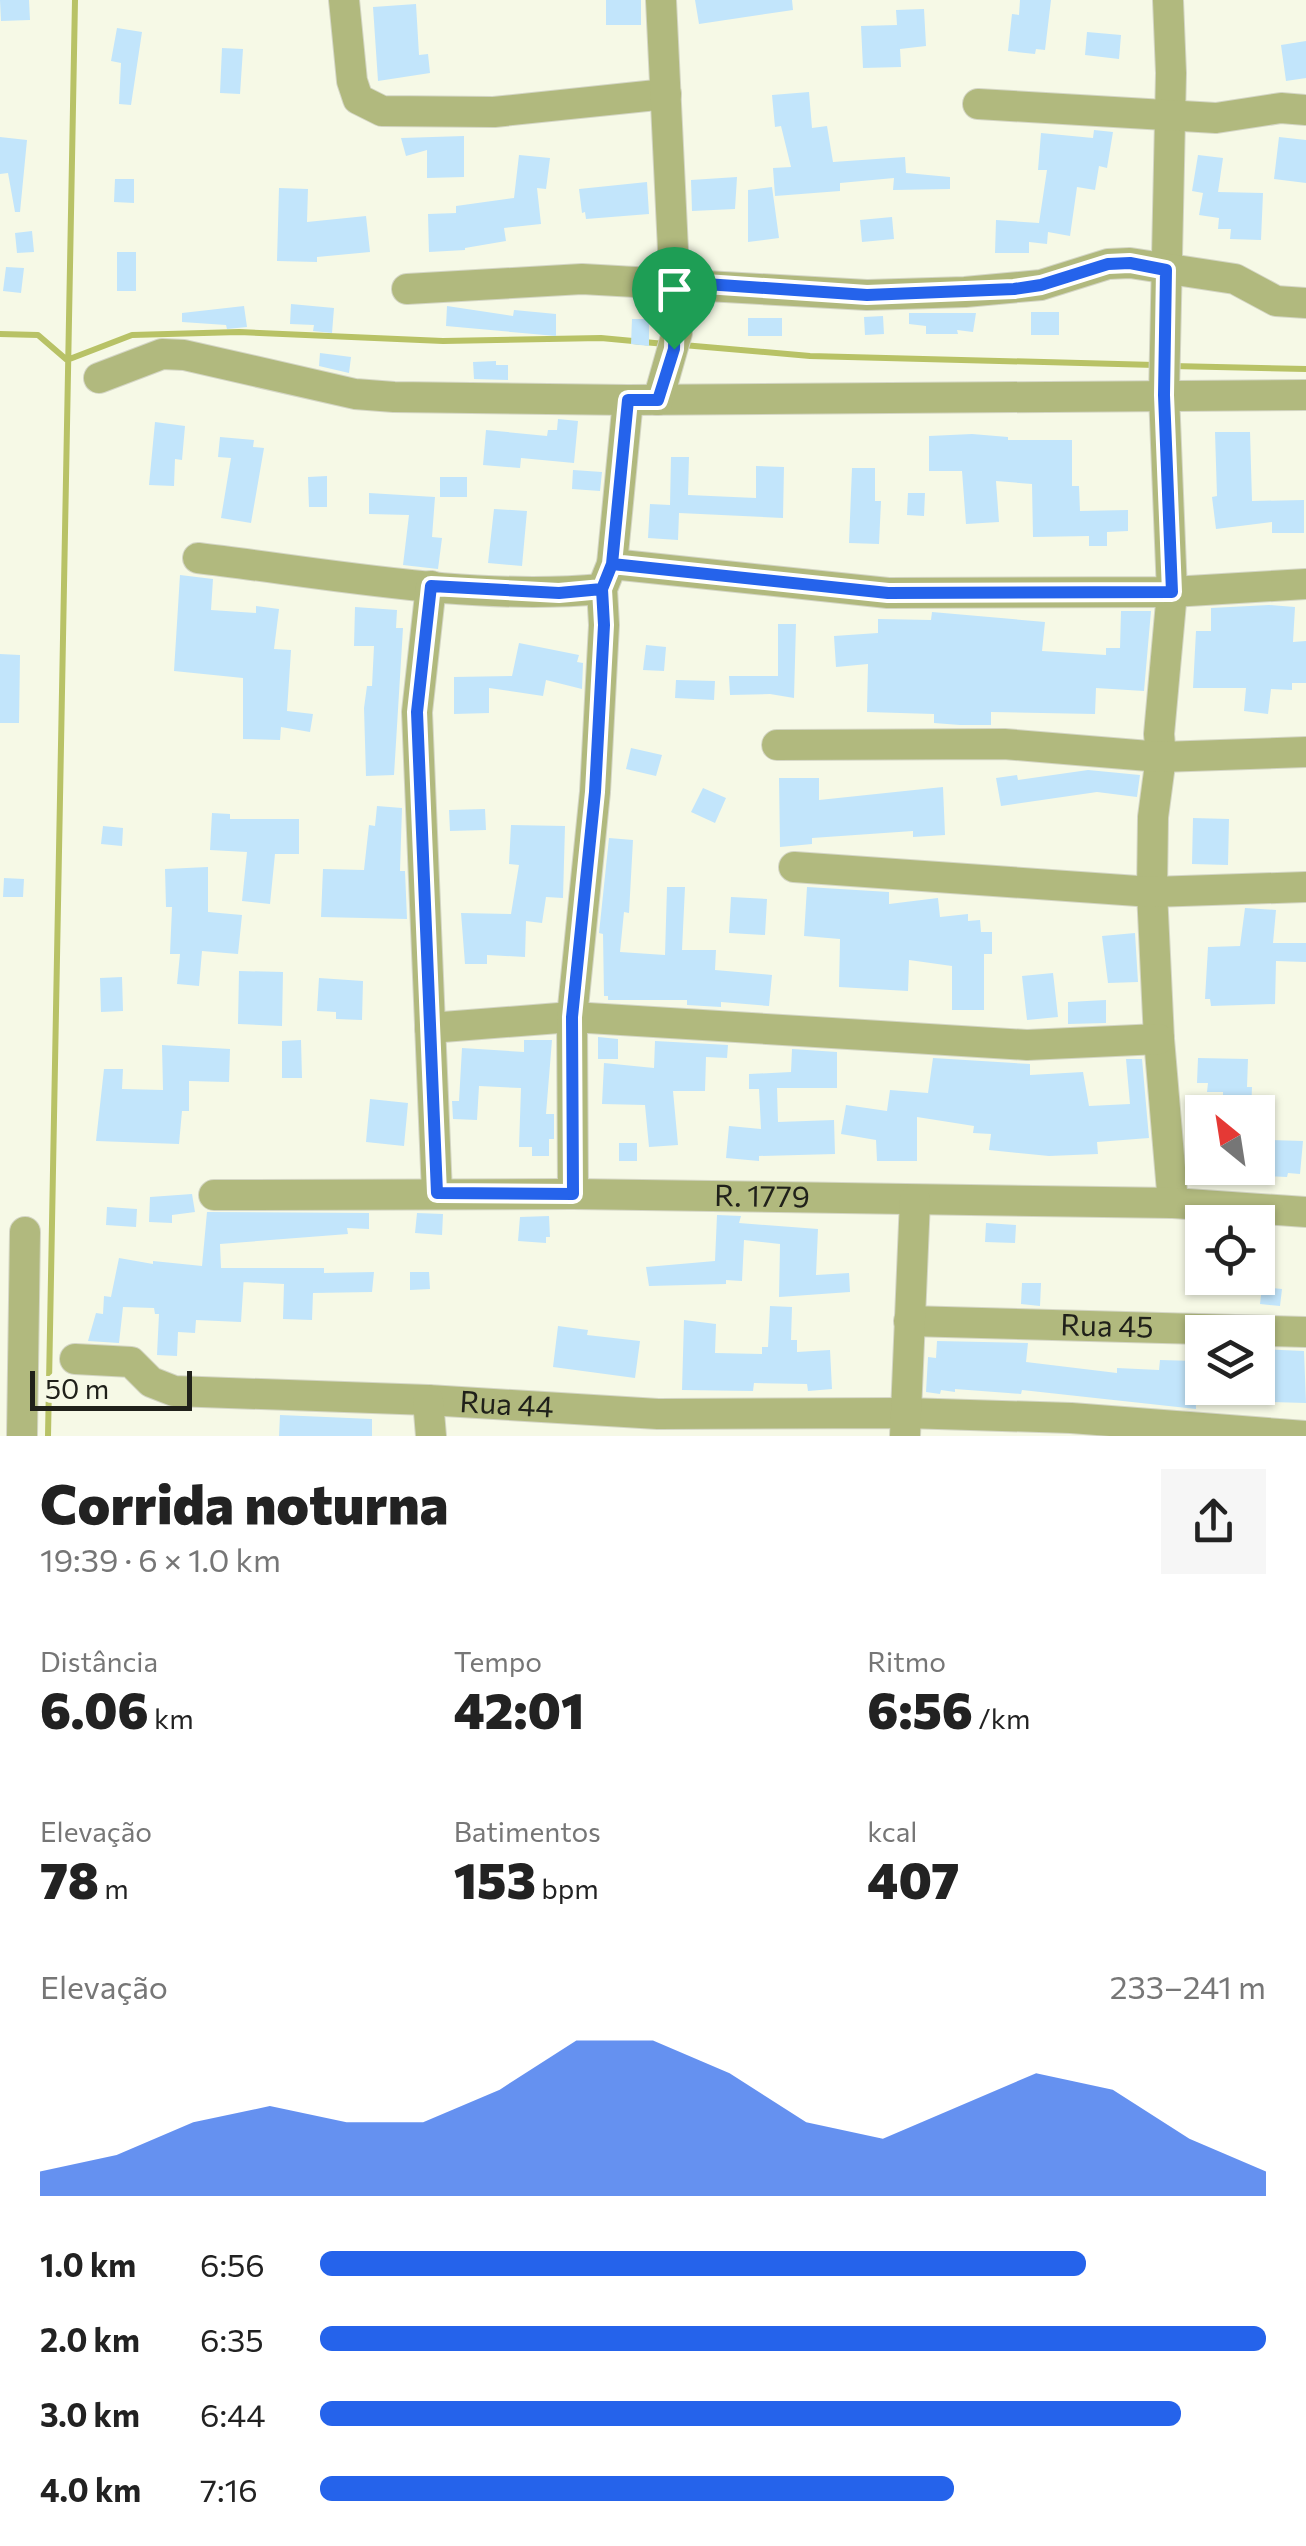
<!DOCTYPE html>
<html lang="pt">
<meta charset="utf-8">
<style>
:root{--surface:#fff;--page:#f6f6f6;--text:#222;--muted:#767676;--accent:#2563eb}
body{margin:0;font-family:Commissioner,sans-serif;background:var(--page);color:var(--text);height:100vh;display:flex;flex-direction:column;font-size:38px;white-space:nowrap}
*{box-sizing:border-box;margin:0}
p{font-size:32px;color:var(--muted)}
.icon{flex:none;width:55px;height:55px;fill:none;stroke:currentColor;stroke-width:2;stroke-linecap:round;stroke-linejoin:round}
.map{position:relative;height:1436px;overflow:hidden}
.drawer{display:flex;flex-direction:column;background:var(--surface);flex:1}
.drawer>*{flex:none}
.needle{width:65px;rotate:330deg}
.buttons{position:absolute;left:1185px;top:1095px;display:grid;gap:20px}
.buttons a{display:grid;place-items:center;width:90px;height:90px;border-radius:0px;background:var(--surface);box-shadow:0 2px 8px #0004;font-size:50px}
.scale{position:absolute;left:30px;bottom:25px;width:162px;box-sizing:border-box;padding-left:10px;border:5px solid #20211a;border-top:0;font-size:28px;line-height:35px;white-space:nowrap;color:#20211a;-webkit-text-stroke:8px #f6f9e6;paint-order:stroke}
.pin{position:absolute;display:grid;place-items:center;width:85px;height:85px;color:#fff;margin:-102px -42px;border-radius:50% 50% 50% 0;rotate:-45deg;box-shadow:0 0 10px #0007}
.pin .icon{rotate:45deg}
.round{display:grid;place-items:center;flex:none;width:105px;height:105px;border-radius:0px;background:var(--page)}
.summary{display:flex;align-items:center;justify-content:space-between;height:170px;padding:0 40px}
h1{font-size:55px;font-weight:800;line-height:75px}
.stats{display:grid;grid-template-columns:repeat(3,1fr);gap:15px;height:170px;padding:10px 40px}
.stats div{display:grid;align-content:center}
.stats b{font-size:50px;font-weight:800}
.stats small{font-size:28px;font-weight:400}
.stats p{font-size:28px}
.chart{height:280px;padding:20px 40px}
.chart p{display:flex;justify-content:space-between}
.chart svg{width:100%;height:180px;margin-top:10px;fill:var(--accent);opacity:.7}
ul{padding:0 40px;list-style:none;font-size:32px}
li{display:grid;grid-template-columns:160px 120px 1fr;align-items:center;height:75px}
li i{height:25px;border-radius:12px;background:var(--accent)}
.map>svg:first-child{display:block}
</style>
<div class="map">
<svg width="1306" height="1436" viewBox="0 0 1306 1436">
<rect width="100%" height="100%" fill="#f6f9e6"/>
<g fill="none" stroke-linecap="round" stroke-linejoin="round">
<path stroke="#b8c266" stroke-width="6" d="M0,334L38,335L67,360L132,335L239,332L443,341L601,338L665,344
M683,345L810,356L1155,365
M1172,366L1306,369
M48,1436L75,0"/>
</g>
<path fill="#c2e5fb" d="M0,0H29L30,20L1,21Z
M606,0H641V25H606Z
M695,0H792L793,10L699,24Z
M1020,0H1051L1045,50L1036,49L1035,54L1008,51L1012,14L1019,15Z
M416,4L419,55L428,54L430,73L378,81L373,7Z
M924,9L926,46L900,49L901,67L863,68L861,26L897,25L896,10Z
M117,28L142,32L131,105L119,104L121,63L111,61Z
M1087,32L1121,35L1119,59L1085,55Z
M1306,41V78L1286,81L1281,45Z
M222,48L243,49L240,94L220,93Z
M809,92L812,128L827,126L833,162L905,157L906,173L950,177V189L893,190L894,178L840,183V191L775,196L773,168L791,167L781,126L775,127L772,95Z
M1094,130L1113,132L1107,168L1099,166L1095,190L1077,187L1070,236L1048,232L1047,244L1029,242V253H995L996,220L1039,223L1047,170H1038L1041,133L1093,138Z
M464,136V177L427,178V150L406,156L401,138Z
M0,137L27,140L20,212H15L8,173L0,174Z
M1279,137L1306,140V183L1274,179Z
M519,155L550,158L546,189L537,188L541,224L504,228L506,241L465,248V250L429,252L428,214L456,213V206L514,198Z
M1198,155L1223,158L1218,192L1263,193L1261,240L1230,239L1231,229H1218L1219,218L1199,215L1203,193L1192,191Z
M737,177L735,209L692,211L691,180Z
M115,179H134V203L114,202Z
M647,182L649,214L586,219L585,212L582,213L579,189Z
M772,187L779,238L748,242V190Z
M279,188L308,189L307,222L366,216L370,252L317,257V262L277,261Z
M892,217L894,239L862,242L860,220Z
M32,231L34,252L17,253L15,233Z
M117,252H136V291H117Z
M6,267L24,268L21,293L3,291Z
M291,304L334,308L332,333L313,331L314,325L290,324Z
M244,306L247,327L227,329L226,325L182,322V313Z
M447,306L513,316L514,310L556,314V336L446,326Z
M1031,312H1059V335H1031Z
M909,313H976L973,332L957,330L958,334H926V326L909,324Z
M883,316L884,334L865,335L864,317Z
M748,318H782V336H748Z
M632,319H649V346L631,344Z
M320,353L351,357L349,373L319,366Z
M496,361V365H508V380L474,379L473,362Z
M558,419L578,421L574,463L521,458L520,468L483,465L486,430L547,436L548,430H557Z
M155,422L185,426L182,460L175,459L174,486L149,485Z
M1215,432H1250L1252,501L1304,500V533H1272V522L1216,529L1212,497L1217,496Z
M972,434L1008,437V440H1072V486H1079L1080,511L1128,510V531L1107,532V546H1089V536L1033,537L1032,484L996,481L999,522L966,524L962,471H929V436Z
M220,437L254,440L253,447L264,448L251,523L221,518L231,458L218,457Z
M671,457H689L688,495L756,498V466L784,467L783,518L679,513L678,540L648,538L650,504L670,505Z
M852,468H875V501H881L879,544L849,543Z
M573,470L602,472L600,491L572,489Z
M327,476V507H309L308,477Z
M440,477H467V497H440Z
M369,493L435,497L432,537L442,538L438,569L403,565L409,515L369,514Z
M908,493H925L924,516L907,515Z
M494,509L527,511L522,566L488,563Z
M180,575L213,579L211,610L256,613V606L279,609L274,649L291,650L287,711L313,714L310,732L281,727L280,740L243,739V678L174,671Z
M1269,605L1295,607L1293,642L1306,641V683H1292V690L1271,689L1268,714L1244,711L1246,688H1193L1196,631H1211V608Z
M355,607L397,610L396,628H403L394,775L366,776L364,708L367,686H372L374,646H354Z
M1121,611H1151L1144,691L1096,688L1095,714L991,712V725H960L934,723V714L867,712L868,664L836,667L834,636L878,633V619L931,620L932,612L1045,622L1042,651L1106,655V648H1120Z
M778,624H796L794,698L770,694L730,695L729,676H778Z
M519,643L579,655L577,662L583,663L582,689L546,680L543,696L489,688V713L454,714V677L512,676Z
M646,645L666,647L664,671L643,670Z
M0,654L20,655L19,723H0Z
M676,680L715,681L714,700L675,698Z
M631,748L662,755L656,776L626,769Z
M1088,770L1140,775L1137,797L1097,792L1001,806L996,778L1017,775L1018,780Z
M779,778H819V800L943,787L945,835L913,837V831L812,838V844L780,847Z
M703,788L726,798L715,823L691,812Z
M377,806L402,808L400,871H405L407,919L321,917L323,869L364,870L369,825L375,826Z
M485,809L486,830L450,831L449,810Z
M212,813L230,814V819H299V854H275L270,904L242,901L247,852L210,850Z
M1193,818L1229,819L1228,865L1192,864Z
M511,825L565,826L563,898L546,897L542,923L526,921L525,957L487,955V964H465L461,913L511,914L519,865L509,864Z
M103,826L123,828L122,846L101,844Z
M609,838L633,840L629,913L624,912L620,952L665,955L667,887H685L682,950H716L715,970L772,975L769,1006L721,1002V1007L687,1005V1000H608V996H604L603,934L599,933Z
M208,867V912L242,915L238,954L202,951L199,986L177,984L180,954H170L172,907H166L165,869Z
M4,878L24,879L23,897H3Z
M807,887L889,892V904L938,898L940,917L968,914V921L980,920L981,932H992V954H984V1010H952V966L909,960L908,991L839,987L840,939L804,936Z
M731,897L767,899L765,935L729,933Z
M1245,908L1276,910L1273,943H1306V962L1276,961L1275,1004L1211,1006L1210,999H1205L1208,947L1240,946Z
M1135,933L1138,982L1108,983L1102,936Z
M239,971L283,972L282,1026L238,1024Z
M1053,973L1058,1017L1027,1020L1022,976Z
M122,977L123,1011L101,1012L100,978Z
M319,978L363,981L362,1020L336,1019V1012L317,1011Z
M1106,1000V1023L1068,1024V1002Z
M598,1037L618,1039V1059H598Z
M301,1040L302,1078H282V1041Z
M524,1040H552L546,1114H554V1139H549V1156H532V1147H519L521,1088L479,1086L477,1120L453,1119L452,1101H459L462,1048L524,1052Z
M655,1041L728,1045L727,1058L706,1057L705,1091H673L678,1145L649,1147L645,1105L602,1104L604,1063L654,1068Z
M162,1045L230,1049L229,1082L189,1081V1111H182L179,1144L96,1141L104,1069H123L122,1089L163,1090Z
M792,1049L837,1052V1088H777L778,1122L834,1120L835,1154L759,1156V1161L726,1158L729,1126L761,1129L759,1089H749V1074L791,1072Z
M933,1058L1030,1064V1075L1083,1072L1089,1106L1130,1104L1126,1059H1142L1149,1138L1097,1142L1098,1154L1049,1156L989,1150L991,1134L973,1133L974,1126L917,1117V1161H877L876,1140L841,1134L846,1105L887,1111L890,1090L928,1093Z
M1198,1058L1248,1059L1247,1087H1252L1251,1112H1230V1106H1223V1092H1207L1208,1083H1197Z
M370,1099L408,1103L404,1146L366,1142Z
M1270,1140L1303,1141L1300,1174L1288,1173L1287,1177L1267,1176Z
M619,1143H637V1161H619Z
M192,1194L195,1212L172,1215V1223L149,1222L150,1197Z
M107,1207L137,1209L136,1227L106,1225Z
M207,1212L369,1213V1229L347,1228L348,1234L220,1244L221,1268H324V1273L374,1272L372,1292L313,1293L312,1320L283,1319L284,1284L243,1282L244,1275L241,1322L196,1320L195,1333L178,1332L177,1356L157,1355L159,1314H155L154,1308L123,1307L119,1343L88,1341L96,1313L103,1314L104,1296L111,1297L119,1258L153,1264V1261L202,1266Z
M417,1213L443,1214L442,1235L415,1233Z
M717,1215L741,1216L739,1223L818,1229L816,1275L849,1273L850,1292L779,1297L780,1244L744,1240L742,1281L726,1280V1284L649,1286L646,1267L715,1261Z
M549,1216L550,1237H546V1243L518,1241L520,1217Z
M986,1223L1016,1225L1015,1243L985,1242Z
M410,1272H429L430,1289L410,1290Z
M1022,1283H1041L1040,1306L1021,1304Z
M1262,1287L1282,1289L1280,1306L1260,1304Z
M770,1306L792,1307L791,1340H797V1352L830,1350L832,1389L808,1391L807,1384L754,1383L753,1391L682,1390L684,1320L716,1324L715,1353L762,1354V1347H768Z
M558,1326L588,1330L587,1335L640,1341L635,1378L553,1367Z
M937,1341L1028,1343L1026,1362L1117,1373V1368L1159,1370L1160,1360L1195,1361L1196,1409L1022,1390L1021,1394L955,1389V1392L941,1390L940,1394L926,1392L928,1357L936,1358Z
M1258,1349L1304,1351L1306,1403L1271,1402L1272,1354L1258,1353Z
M280,1415L372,1419V1436H279Z"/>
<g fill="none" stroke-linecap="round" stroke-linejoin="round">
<defs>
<g id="minor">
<path d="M344,0L352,81L358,99L382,111L494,112L666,94"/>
<path d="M1168,0L1171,73L1164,395L1172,592L1159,734L1161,757L1153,817L1152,892L1159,1039L1173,1203"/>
<path d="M978,104L1216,118L1281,108L1306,110"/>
<path d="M407,289L582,279L867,295L965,292L1041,285L1108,264L1130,263L1235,279L1276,301L1306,303"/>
<path d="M99,378L162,354L184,355L355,394L394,397L628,400L1306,395"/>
<path d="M658,400L677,333L661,0"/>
<path d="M198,558C331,574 469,601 602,589"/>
<path d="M612,564L888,593L1172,592L1306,584"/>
<path d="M431,586L417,712L437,1193"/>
<path d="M777,745L1004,744L1161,757L1306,752"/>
<path d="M794,867L1152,892L1306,887"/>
<path d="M430,1028L572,1017L1027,1045L1159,1039"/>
<path d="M573,1194L572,1017L595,792L604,625L602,589L612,564L628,400"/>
<path id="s1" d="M214,1195L573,1194L1173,1203L1306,1212"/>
<path id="s2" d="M909,1321L1306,1332"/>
<path id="s3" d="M75,1359L131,1362L151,1382L174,1391L428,1400L658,1414L906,1413L1071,1418L1306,1436"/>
<path d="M428,1400L431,1436"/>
<path d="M22,1436L25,1232"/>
<path d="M905,1436L915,1200"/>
</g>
</defs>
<use href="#minor" stroke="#d4d6c5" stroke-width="32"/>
<use href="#minor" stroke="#b1b97e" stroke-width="30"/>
</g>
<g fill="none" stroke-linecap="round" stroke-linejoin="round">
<defs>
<path id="route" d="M674,349L658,400H628L612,564L602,589L559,593L431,586L417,712L437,1193L573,1194L572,1017L595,792L604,625L602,589L612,564L888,593L1172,592L1164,395L1166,270L1130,263L1108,264L1041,285L1014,289L867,295L676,282L674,349"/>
</defs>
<use href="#route" stroke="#fff" stroke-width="20"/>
<use href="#route" stroke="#2563eb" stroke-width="12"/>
</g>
<g text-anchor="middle" stroke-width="8" stroke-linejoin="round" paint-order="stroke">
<g font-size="30" fill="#20211a" stroke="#f6f9e6">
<text dy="10" stroke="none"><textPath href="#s1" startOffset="548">R. 1779</textPath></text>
<text dy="10" stroke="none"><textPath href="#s2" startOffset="198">Rua 45</textPath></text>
<text dy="10" stroke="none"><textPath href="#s3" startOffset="442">Rua 44</textPath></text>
</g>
</g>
</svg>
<div class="buttons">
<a><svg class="needle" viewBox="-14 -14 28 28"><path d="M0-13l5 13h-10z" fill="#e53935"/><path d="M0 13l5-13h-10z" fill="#767676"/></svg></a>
<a><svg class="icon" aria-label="locate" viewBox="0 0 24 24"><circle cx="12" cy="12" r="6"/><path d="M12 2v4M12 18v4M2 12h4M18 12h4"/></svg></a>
<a><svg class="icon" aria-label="layers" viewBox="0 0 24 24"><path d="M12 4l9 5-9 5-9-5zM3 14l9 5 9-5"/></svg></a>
</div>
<div class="scale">50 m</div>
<div class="pin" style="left:674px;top:349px;background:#1e9e55"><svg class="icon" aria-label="arrive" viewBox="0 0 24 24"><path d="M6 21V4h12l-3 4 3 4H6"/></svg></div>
</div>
<section class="drawer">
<div class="summary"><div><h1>Corrida noturna</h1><p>19:39 · 6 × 1.0 km</p></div><a class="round"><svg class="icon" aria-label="share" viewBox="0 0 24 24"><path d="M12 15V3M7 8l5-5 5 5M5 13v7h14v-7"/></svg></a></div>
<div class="stats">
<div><p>Distância</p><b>6.06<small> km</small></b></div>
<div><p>Tempo</p><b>42:01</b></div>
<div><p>Ritmo</p><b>6:56<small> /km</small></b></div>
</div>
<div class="stats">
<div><p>Elevação</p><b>78<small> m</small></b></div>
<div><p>Batimentos</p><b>153<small> bpm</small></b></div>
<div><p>kcal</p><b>407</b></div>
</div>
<div class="chart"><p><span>Elevação</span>233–241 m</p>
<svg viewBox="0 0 160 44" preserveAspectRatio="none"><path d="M0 44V38L10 34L20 26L30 22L40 26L50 26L60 18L70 6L80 6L90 14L100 26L110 30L120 22L130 14L140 18L150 30L160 38V44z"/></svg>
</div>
<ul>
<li><b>1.0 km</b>6:56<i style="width:81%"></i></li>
<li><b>2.0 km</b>6:35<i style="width:100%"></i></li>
<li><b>3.0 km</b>6:44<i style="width:91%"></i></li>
<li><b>4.0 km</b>7:16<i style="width:67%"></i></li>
</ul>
</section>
